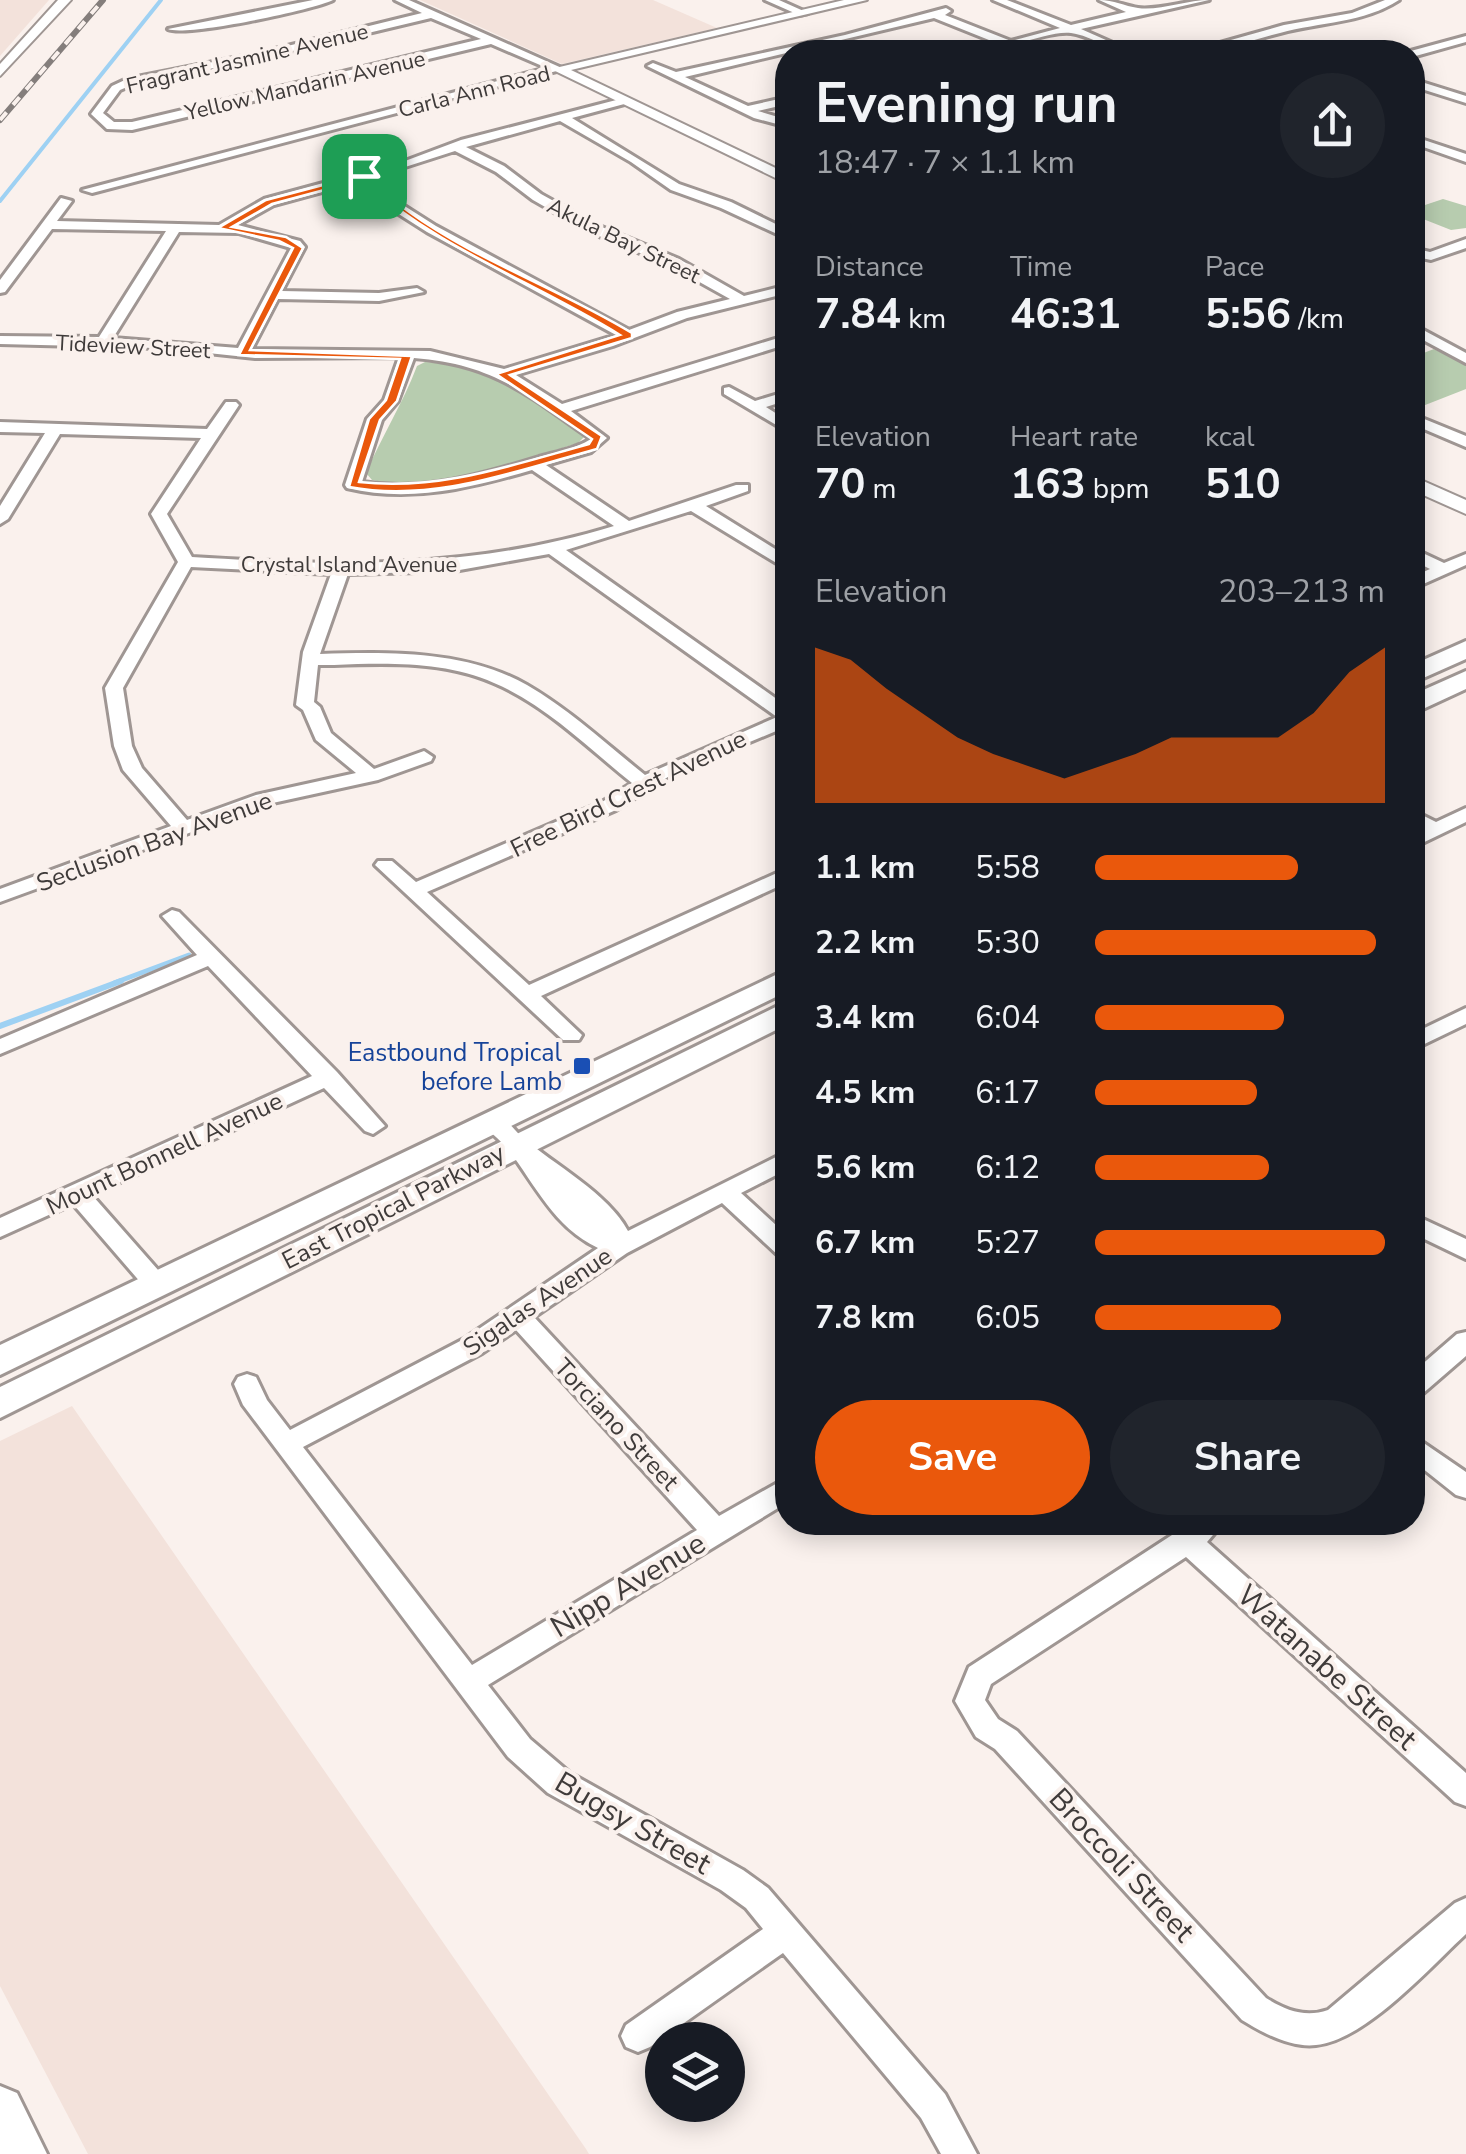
<!DOCTYPE html>
<meta charset="utf-8">
<style>
:root{--surface:#171b24;--page:#20242c;--text:#f1f3f6;--muted:#9ea1a6;--accent:#ea580c}
body{margin:0;font-family:"Nunito Sans",sans-serif;background:var(--page);color:var(--text);height:100vh;display:flex;flex-direction:column;font-size:38px;white-space:nowrap}
*{box-sizing:border-box;margin:0}
p{font-size:32px;color:var(--muted)}
.icon{flex:none;width:55px;height:55px;fill:none;stroke:currentColor;stroke-width:2;stroke-linecap:round;stroke-linejoin:round}
.map{position:relative;flex:1;overflow:hidden}
.drawer{position:absolute;left:775px;top:40px;width:650px;height:1495px;display:flex;flex-direction:column;background:var(--surface);border-radius:40px;box-shadow:0 5px 25px #0003}
.drawer>*{flex:none}
.fabs{position:absolute;left:645px;top:2022px;display:grid;gap:20px}
.fabs a{display:grid;place-items:center;width:100px;height:100px;border-radius:50%;background:var(--surface);box-shadow:0 5px 25px #0003;font-size:50px}
.pin{position:absolute;display:grid;place-items:center;width:85px;height:85px;color:#fff;margin:-42px;border-radius:20px;box-shadow:0 5px 15px #0006}
.round{display:grid;place-items:center;flex:none;width:105px;height:105px;border-radius:52px;background:var(--page)}
.summary{display:flex;align-items:center;justify-content:space-between;height:170px;padding:0 40px}
h1{font-size:55px;font-weight:700;line-height:75px}
.figures{display:grid;grid-template-columns:repeat(3,1fr);gap:15px;height:170px;padding:10px 40px}
.figures div{display:grid;align-content:center}
.figures b{font-size:42px;font-weight:700}
.figures small{font-size:28px;font-weight:400}
.figures p{font-size:28px}
.chart{height:280px;padding:20px 40px}
.chart p{display:flex;justify-content:space-between}
.chart svg{width:100%;height:180px;margin-top:10px;fill:var(--accent);opacity:.7}
.cta{display:flex;gap:20px;margin-top:auto;padding:20px 40px}
.cta a{flex:1;height:115px;border-radius:60px;background:var(--accent);color:#fff;font-size:40px;font-weight:700;line-height:115px;text-align:center}
.cta a+a{background:var(--page);color:var(--text)}
ul{padding:0 40px;list-style:none;font-size:32px}
li{display:grid;grid-template-columns:160px 120px 1fr;align-items:center;height:75px}
li i{height:25px;border-radius:12px;background:var(--accent)}
.map>svg:first-child{display:block}
</style>
<div class="map">
<svg width="1466" height="2154" viewBox="0 0 1466 2154">
<rect width="100%" height="100%" fill="#faf1ed"/>
<path fill="#f3e2db" d="M0,0H49L0,56Z
M420,0H653L717,28L562,64Z
M72,1406L586,2149L589,2154H88L0,1986V1441Z"/>
<path fill="#b7ccaf" d="M1443,199L1466,206V228L1451,230L1413,215V209Z
M1434,349L1466,364V389L1415,409L1413,357Z
M425,362C487,362 535,402 584,433V437L578,443C514,463 441,495 372,480L366,473C382,436 403,403 417,366Z"/>
<g fill="none" stroke-linecap="round" stroke-linejoin="round">
<path stroke="#9ed1f3" stroke-width="4" d="M0,201L161,0"/>
<path stroke="#9ed1f3" stroke-width="5" d="M114,983L189,955"/>
<path stroke="#9ed1f3" stroke-width="6" d="M0,1026L121,981"/>
<defs>
<path id="minor" d="M313,0H333C313,10 185,37 168,29Z
M395,0H409L564,69L92,193L82,190L547,68L491,44L132,130L107,129L91,114L112,86L127,79L259,53L422,13ZM431,18L481,39L132,122H114L103,113L120,90L134,84L259,59Z
M765,0H779L808,13L799,15Z
M993,0H1007L1071,25L1126,12L1099,0C1114,0 1124,6 1138,8C1159,11 1187,0 1209,0L1081,29L1133,52C1110,52 1093,36 1071,33C1048,30 1004,52 975,52L999,44L934,18L685,77L748,106L788,97V104L758,111L788,120V127L754,118L647,66L653,63L676,72L845,35L946,8L951,11L945,15L1011,41L1060,28Z
M1385,0H1399C1364,23 1320,22 1280,33C1250,40 1218,54 1188,52L1284,25L1352,13Z
M1466,36V42L1412,57V52H1407Z
M1412,79L1466,96V103L1412,86Z
M624,98L628,103L572,118L679,184L731,202L788,230V239L721,208L671,190L631,162L560,121L466,147L504,166L541,194L597,225L679,259L744,296L788,285V293L687,318L613,346L516,375L562,404L788,335V344L571,411L607,438L591,452L546,465L629,521L736,485H748V491L706,506L788,557V570L691,511L566,550L788,707V726L671,775L616,810L427,892L529,985L788,868V882L541,996L582,1035L579,1040H563L375,865L378,861H392L416,882L602,802L632,783C588,748 546,705 494,683C444,661 387,663 334,665H318L314,702L320,707L331,733L374,769L424,751L433,757L431,761L378,780L268,804L0,902V889L171,826L123,770L114,746L105,688L178,562L151,514L201,438L60,434L8,519L0,524V506L45,433L0,432V422L207,429L226,402H236L239,405L167,514L192,557C342,566 469,570 614,526L532,470C471,488 410,503 347,488L345,485L367,419L384,400L399,357L255,358L161,348L0,344V336L99,337L166,231L52,229L5,292L0,293V280L61,198L72,201L57,221L219,225L264,199L405,161L461,140ZM455,151L496,172L533,200L587,231L669,265L730,299L677,312L629,330L436,226L403,205L374,177ZM362,181L394,211L427,232L616,335L504,369L430,351L252,349L278,299L379,301L424,292L417,288L379,293L282,291L305,247L300,241L238,225L274,205ZM179,232L239,233L291,248L238,348L113,338ZM414,358C494,364 528,395 591,439C575,449 557,452 539,457C481,475 423,492 362,482L382,420L398,401ZM549,554L777,717L645,775C606,744 570,710 527,685C465,650 389,652 320,654L348,574L454,571ZM191,567L331,574L303,652L296,705L303,710L316,740L356,773L256,795L187,820L142,768L132,746L123,688Z
M1412,136L1466,154V162L1412,143Z
M1466,239V248L1431,260L1412,256V248L1430,252Z
M1412,324L1466,353V363L1412,334Z
M729,387L755,401L788,391V400L766,407L788,421V432L724,394V388Z
M1412,414L1466,436V447L1412,424Z
M1412,548L1444,563L1466,554V565L1412,589V577L1430,569L1412,560Z
M1466,808V822L1412,848V834L1421,830L1412,825V810L1436,822Z
M172,910L179,912L337,1072L385,1126L373,1134L365,1131L324,1088L92,1195L166,1279L169,1285L166,1291H148L73,1204L0,1237V1218L312,1076L208,966L0,1054V1039L197,955L162,916Z
M1466,1008V1024L1412,1050V1034Z
M492,1112C505,1116 512,1128 522,1137C553,1164 609,1194 628,1231L788,1151V1169L741,1193L788,1236V1259L779,1256L722,1203L627,1253L534,1317L719,1516L788,1477V1502L488,1685L530,1739L570,1773L743,1870L768,1888L945,2094L977,2154H941L921,2118L783,1953L650,2047L638,2052L626,2047L621,2036L626,2025L763,1929L746,1908L721,1890L548,1793L508,1757L243,1405L234,1384L238,1377L247,1374L256,1377L267,1400L290,1430L464,1339L598,1248C554,1227 536,1186 508,1149C499,1139 488,1131 481,1120ZM516,1330L697,1530L472,1665L303,1447L482,1353Z
M1412,1214L1466,1239V1259L1412,1233Z
M1466,1332V1356L1421,1395L1412,1398V1373L1457,1334Z
M1412,1435L1466,1472V1498L1456,1495L1412,1460Z
M1192,1522H1224L1207,1542L1466,1773V1806L1455,1802L1186,1557L991,1684L985,1700L998,1719L1017,1731L1266,1998C1285,2010 1305,2018 1328,2010L1455,1903L1466,1898V1934C1430,1967 1366,2040 1316,2045C1291,2048 1263,2033 1242,2020L995,1749L976,1737L955,1701L969,1667Z"/>
<path id="tertiary" d="M58,0H71L0,76V64Z
M844,0H867L571,70L788,174V184L551,69Z
M1412,476L1466,500V514L1412,490Z"/>
<path id="secondary" d="M1466,641V659L1412,683V665Z
M1466,671V689L1412,714V695Z
M788,969V991L0,1375V1345Z
M788,1001V1024L0,1418V1387Z
M0,2086L17,2093L47,2154H0Z"/>
</defs>
<use href="#minor" stroke="#9f9693" stroke-width="6"/>
<use href="#tertiary" stroke="#9f9693" stroke-width="4"/>
<use href="#secondary" stroke="#9f9693" stroke-width="6"/>
<use href="#minor" fill="#fff" fill-rule="evenodd"/>
<use href="#tertiary" fill="#fff" fill-rule="evenodd"/>
<use href="#secondary" fill="#fff" fill-rule="evenodd"/>
<defs>
<path id="rail" d="M0,120L103,0"/>
</defs>
<use href="#rail" stroke="#847e7c" stroke-width="6"/>
<use href="#rail" stroke="#faf1ed" stroke-width="4" stroke-dasharray="10" stroke-linecap="butt"/>
</g>
<path fill="#ea580c" stroke="#fff" stroke-width="2.5" fill-rule="evenodd" d="M361,175H367C380,186 393,200 408,211C477,261 560,289 632,333V338L510,375L602,436L597,449C515,471 434,503 349,487L369,419L386,400L400,359L239,355L293,248L279,241L218,228L266,200ZM362,180C440,250 533,281 620,335L496,374L592,439L589,444C512,465 440,491 359,482L380,420L397,401L412,356L250,350L303,248L286,237L232,227L272,204Z"/>
<rect fill="#1a4fb4" stroke="#faf1ed" stroke-width="4" x="572" y="1056" width="20" height="20" rx="5"/>
<g text-anchor="middle" stroke-width="8" stroke-linejoin="round" paint-order="stroke">
<g font-size="22" fill="#3f3b3a" stroke="#faf1ed">
<text transform="translate(247 58) rotate(-13)" y="8">Fragrant Jasmine Avenue</text>
<text transform="translate(305 85) rotate(-13)" y="8">Yellow Mandarin Avenue</text>
<text transform="translate(474 91) rotate(-14)" y="8">Carla Ann Road</text>
<text transform="translate(624 240) rotate(26)" y="8">Akula Bay Street</text>
<text transform="translate(133 346) rotate(3)" y="8">Tideview Street</text>
<text x="349" y="572">Crystal Island Avenue</text>
</g>
<g font-size="25" fill="#3f3b3a" stroke="#faf1ed">
<text transform="translate(628 793) rotate(-26)" y="9">Free Bird Crest Avenue</text>
<text transform="translate(154 841) rotate(-20)" y="9">Seclusion Bay Avenue</text>
<text transform="translate(164 1153) rotate(-25)" y="9">Mount Bonnell Avenue</text>
<text transform="translate(393 1206) rotate(-27)" y="9">East Tropical Parkway</text>
<text transform="translate(537 1301) rotate(-34)" y="9">Sigalas Avenue</text>
<text transform="translate(617 1424) rotate(47)" y="9">Torciano Street</text>
</g>
<g font-size="25" fill="#164399" stroke="#faf1ed" text-anchor="end">
<text x="562" y="1061">Eastbound Tropical<tspan x="562" dy="29">before Lamb</tspan></text>
</g>
<g font-size="30" fill="#3f3b3a" stroke="#faf1ed">
<text transform="translate(628 1585) rotate(-31)" y="10">Nipp Avenue</text>
<text transform="translate(1327 1667) rotate(42)" y="10">Watanabe Street</text>
<text transform="translate(633 1823) rotate(30)" y="10">Bugsy Street</text>
<text transform="translate(1122 1865) rotate(47)" y="10">Broccoli Street</text>
</g>
</g>
</svg>
<div class="fabs">
<a><svg class="icon" aria-label="layers" viewBox="0 0 24 24"><path d="M12 4l9 5-9 5-9-5zM3 14l9 5 9-5"/></svg></a>
</div>
<div class="pin" style="left:364px;top:176px;background:#1e9e55"><svg class="icon" aria-label="arrive" viewBox="0 0 24 24"><path d="M6 21V4h12l-3 4 3 4H6"/></svg></div>
<section class="drawer">
<div class="summary"><div><h1>Evening run</h1><p>18:47 · 7 × 1.1 km</p></div><a class="round"><svg class="icon" aria-label="share" viewBox="0 0 24 24"><path d="M12 15V3M7 8l5-5 5 5M5 13v7h14v-7"/></svg></a></div>
<div class="figures">
<div><p>Distance</p><b>7.84<small> km</small></b></div>
<div><p>Time</p><b>46:31</b></div>
<div><p>Pace</p><b>5:56<small> /km</small></b></div>
</div>
<div class="figures">
<div><p>Elevation</p><b>70<small> m</small></b></div>
<div><p>Heart rate</p><b>163<small> bpm</small></b></div>
<div><p>kcal</p><b>510</b></div>
</div>
<div class="chart"><p><span>Elevation</span>203–213 m</p>
<svg viewBox="0 0 160 44" preserveAspectRatio="none"><path d="M0 44V6L10 9L20 16L30 22L40 28L50 32L60 35L70 38L80 35L90 32L100 28L110 28L120 28L130 28L140 22L150 12L160 6V44z"/></svg>
</div>
<ul>
<li><b>1.1 km</b>5:58<i style="width:70%"></i></li>
<li><b>2.2 km</b>5:30<i style="width:97%"></i></li>
<li><b>3.4 km</b>6:04<i style="width:65%"></i></li>
<li><b>4.5 km</b>6:17<i style="width:56%"></i></li>
<li><b>5.6 km</b>6:12<i style="width:60%"></i></li>
<li><b>6.7 km</b>5:27<i style="width:100%"></i></li>
<li><b>7.8 km</b>6:05<i style="width:64%"></i></li>
</ul>
<div class="cta"><a>Save</a><a>Share</a></div>
</section>
</div>
